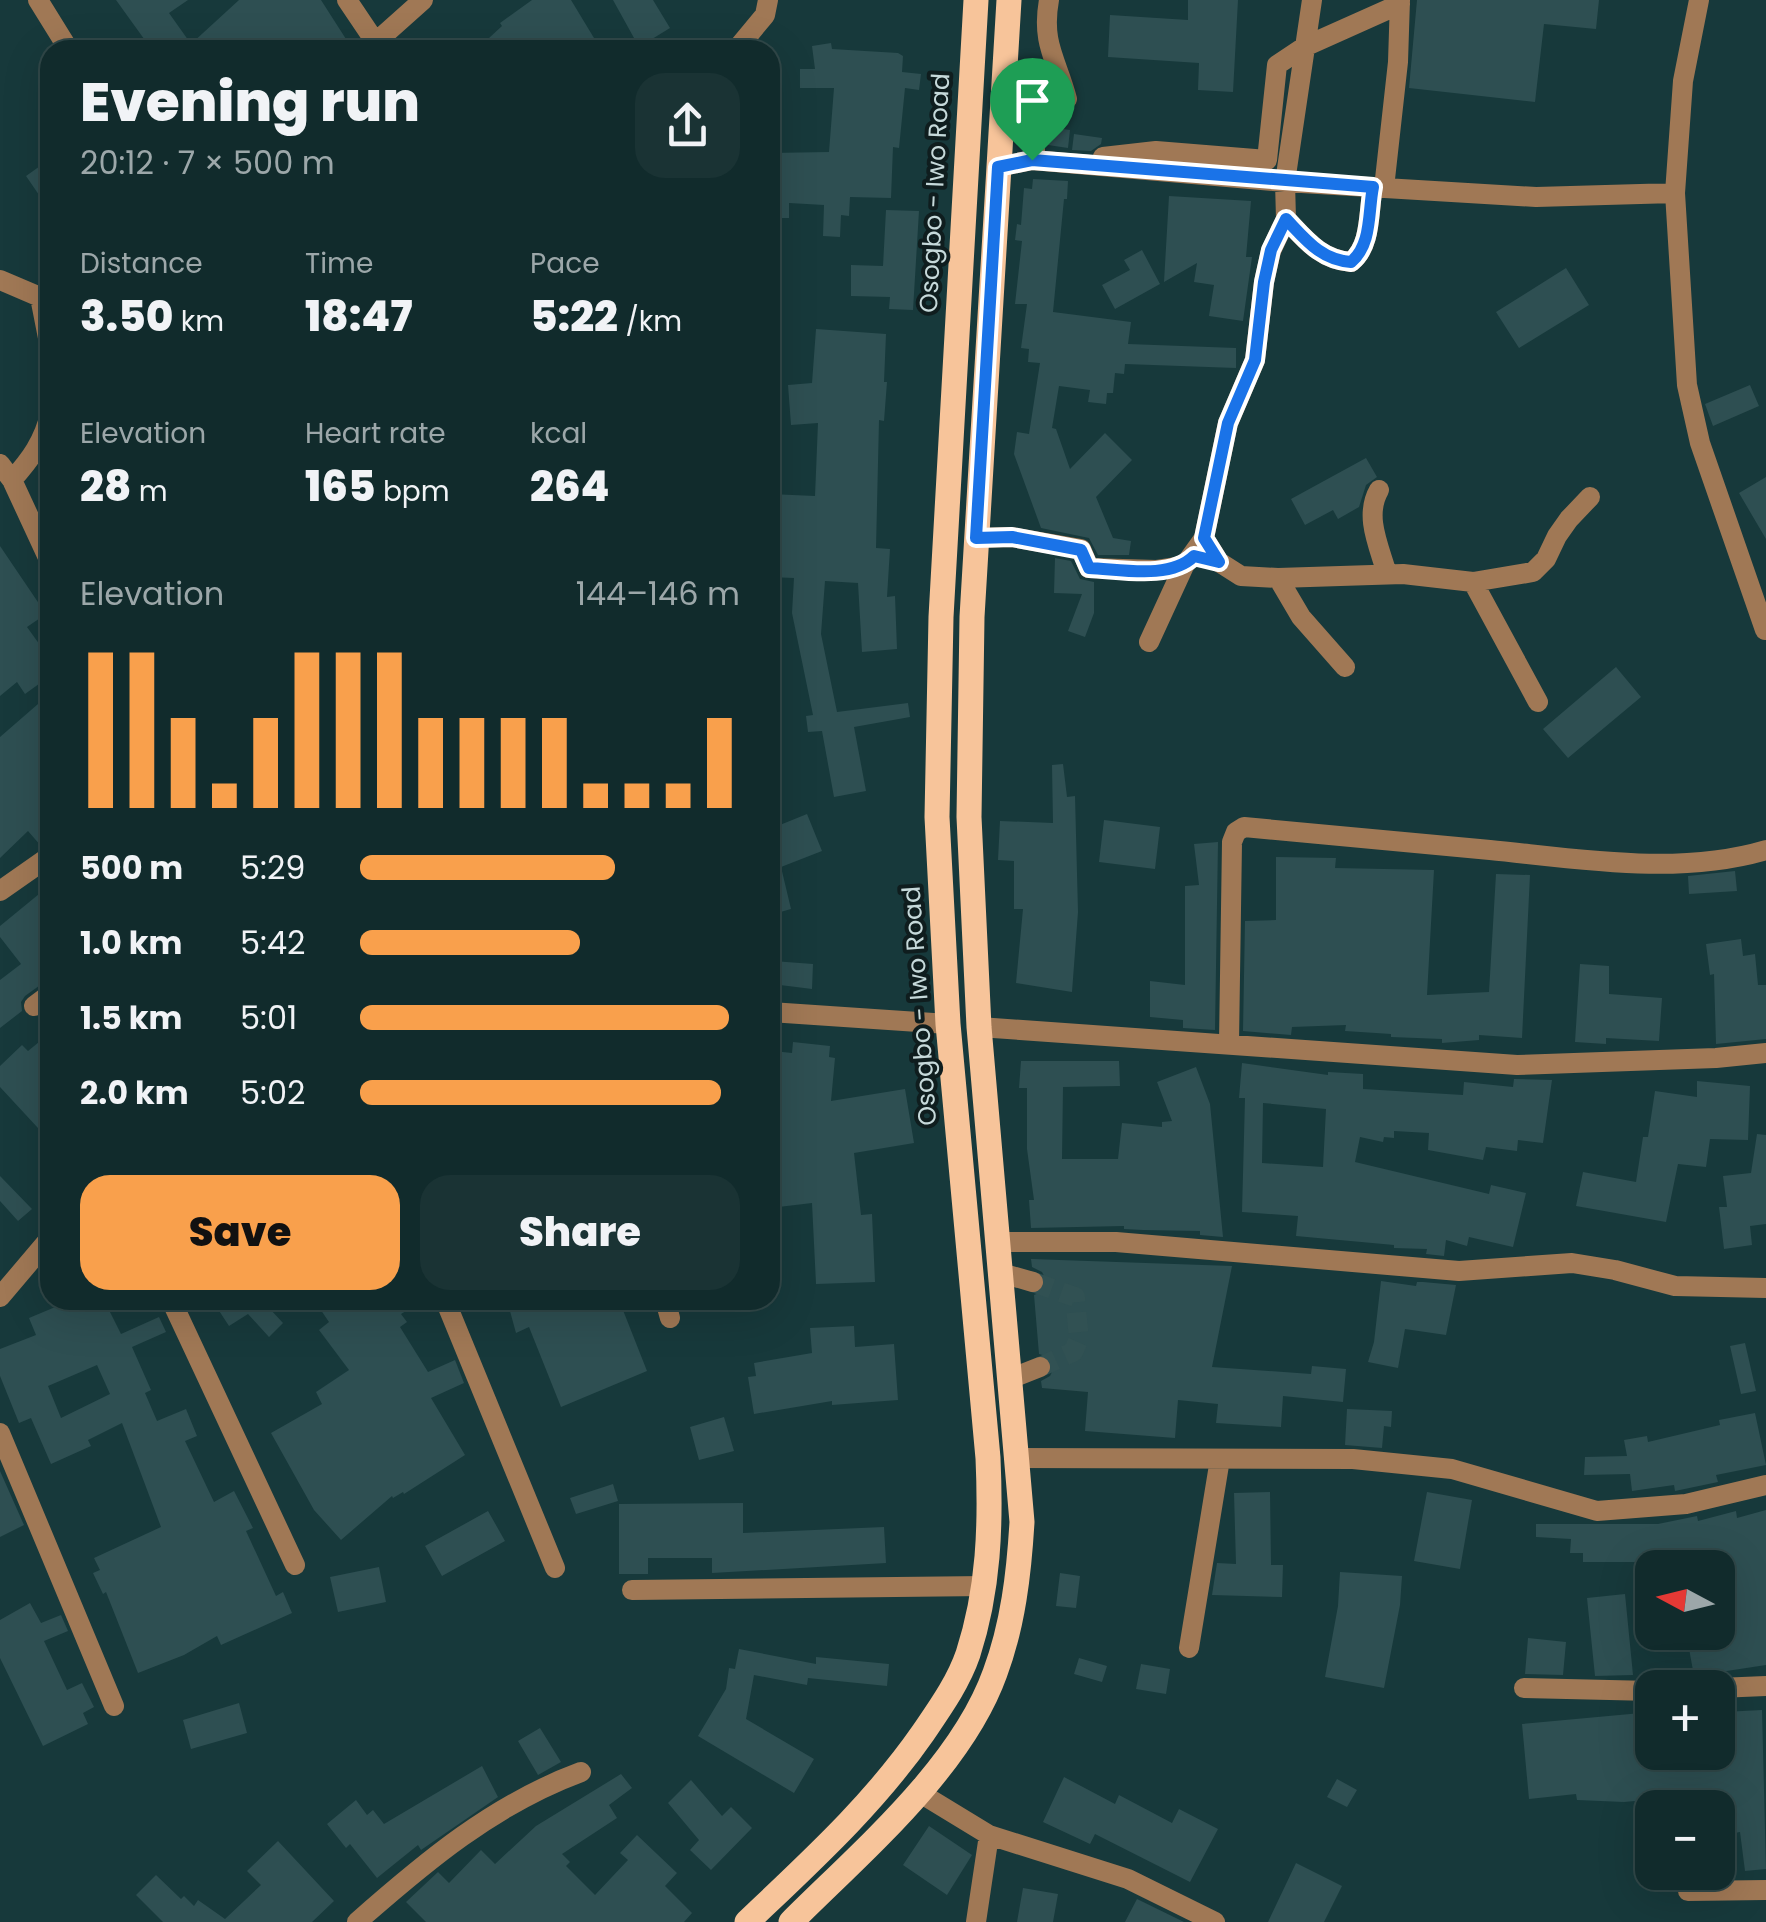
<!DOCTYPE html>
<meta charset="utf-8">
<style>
:root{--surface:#112b2c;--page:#1a3334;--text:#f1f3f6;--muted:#9ca7a9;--line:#304748;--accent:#f9a04c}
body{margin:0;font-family:Poppins,sans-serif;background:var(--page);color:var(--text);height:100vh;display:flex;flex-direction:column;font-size:38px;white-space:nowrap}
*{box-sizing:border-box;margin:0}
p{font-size:32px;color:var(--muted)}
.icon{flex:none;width:55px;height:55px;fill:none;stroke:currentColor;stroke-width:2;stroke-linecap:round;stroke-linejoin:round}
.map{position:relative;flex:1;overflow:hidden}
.drawer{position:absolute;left:40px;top:40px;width:740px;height:1270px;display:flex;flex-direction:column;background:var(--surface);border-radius:30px;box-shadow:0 10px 40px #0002,0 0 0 2px var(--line)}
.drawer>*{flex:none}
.needle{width:65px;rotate:277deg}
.fabs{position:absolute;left:1635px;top:1550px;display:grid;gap:20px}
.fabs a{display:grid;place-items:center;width:100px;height:100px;border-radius:20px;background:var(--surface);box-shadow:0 10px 40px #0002,0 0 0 2px var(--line);font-size:50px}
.pin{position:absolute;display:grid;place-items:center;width:85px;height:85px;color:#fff;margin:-102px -42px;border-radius:50% 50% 50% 0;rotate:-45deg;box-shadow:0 0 10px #0007}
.pin .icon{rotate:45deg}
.round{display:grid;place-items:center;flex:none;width:105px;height:105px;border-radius:30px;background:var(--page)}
.overview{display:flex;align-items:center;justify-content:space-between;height:170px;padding:0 40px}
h1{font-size:55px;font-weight:800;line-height:75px}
.figures{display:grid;grid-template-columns:repeat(3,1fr);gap:15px;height:170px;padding:10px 40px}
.figures div{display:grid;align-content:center}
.figures b{font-size:42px;font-weight:800}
.figures small{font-size:28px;font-weight:400}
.figures p{font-size:28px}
.chart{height:280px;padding:20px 40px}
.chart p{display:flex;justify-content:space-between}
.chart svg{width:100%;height:180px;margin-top:10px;stroke:var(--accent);stroke-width:6}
.button{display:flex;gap:20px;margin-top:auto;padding:20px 40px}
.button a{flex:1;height:115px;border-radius:30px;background:var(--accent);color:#111;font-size:40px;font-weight:800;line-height:115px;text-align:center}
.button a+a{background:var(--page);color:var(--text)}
ul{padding:0 40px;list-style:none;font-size:32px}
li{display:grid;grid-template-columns:160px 120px 1fr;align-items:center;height:75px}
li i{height:25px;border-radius:12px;background:var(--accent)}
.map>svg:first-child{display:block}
</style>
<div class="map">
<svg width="1766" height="1922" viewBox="0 0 1766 1922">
<rect width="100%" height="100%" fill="#17393b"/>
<path fill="#2e4f52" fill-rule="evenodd" d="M116,0H188L169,13L191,44L239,0H321L353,50H152Z
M532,0H571L594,38L590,40L595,50H476L502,26L500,23Z
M613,0H653L670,28L639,47Z
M1188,0H1238L1233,92L1198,90L1199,63L1108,57L1110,15L1188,20Z
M1417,0H1599L1596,29L1544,24L1535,102L1409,88Z
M831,43L832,49L898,53L903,56L902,72L921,74L919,90L905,88L899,148L893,147L891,198L850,197L849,216L841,215L840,237L823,236L824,205L789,203V218H770V153L829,152L834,88H800V69H815L812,46Z
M1041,126L1070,130L1068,148L1048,145Z
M1074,134L1102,138L1101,144L1091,151L1072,150Z
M50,159V211L26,176Z
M1033,179L1068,181L1067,199H1064L1053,312L1131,322L1128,344L1236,348V368L1125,364L1124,374L1115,373L1113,393H1107L1106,404L1088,402L1090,390L1059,386L1052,428L1056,429L1070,469L1105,433L1132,460L1096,497L1113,538L1131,541L1129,555H1098L1089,538L1041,528L1014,454L1017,432L1029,434L1040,363L1028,362L1029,349L1021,348L1027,304H1015L1022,241L1015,240L1017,224L1021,225L1024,188L1032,189Z
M1169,196L1251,201L1246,257H1252L1243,321L1209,316L1214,285L1194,282L1197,263L1164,282Z
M886,210L919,211L913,310L889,309L890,297L851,296V265L883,266Z
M1142,250L1160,284L1115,309L1102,285L1130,270L1124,260Z
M1566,268L1589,305L1519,348L1496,312Z
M816,329L886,334L884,382H887L884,421L879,420L876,548L890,549L887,597L895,596L897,649L862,652L858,583L825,581L821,634L837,712L908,703L910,717L854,727L866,791L834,797L822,731L808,732L806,716L813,715L792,613L794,578L770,577V494L815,496L818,423L791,425L788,385L812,383Z
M1750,385L1759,406L1713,426L1705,404Z
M1366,458L1377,477L1366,485L1359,507L1338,519L1333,510L1305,525L1291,499Z
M1766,477V539L1739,493Z
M0,546L46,614L27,627L50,659V676L25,694L17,682L0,696Z
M1055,558L1071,561L1080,579L1094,582V613L1085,637L1068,631L1082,594L1054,593Z
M1616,667L1641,697L1568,758L1543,729Z
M38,704L50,719V842L41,846L28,831L0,858V737Z
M1063,764L1067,797L1075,796L1078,912L1072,992L1016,983L1023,909H1014V861L998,860L1000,821L1053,823L1052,765Z
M807,814L822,851L781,867L791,909L770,915V829Z
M1104,820L1160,827L1155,869L1099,862Z
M1218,842L1215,1030L1183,1028V1020L1150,1017V981L1185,985V886L1199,885L1194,844Z
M1276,857L1336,858L1335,868L1434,870L1427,995L1489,992L1496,874L1530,875L1522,1038L1479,1035V1040L1442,1043V1039L1391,1037V1034L1345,1031L1346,1025L1292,1027L1291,1035L1243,1031L1245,921L1276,920Z
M1735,871L1737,891L1689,894L1688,876Z
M50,885V978L25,996L21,1002L22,1011L0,1028V980L21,964L0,937V926Z
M1741,939L1743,956L1755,954L1758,985H1766V1039L1716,1044L1714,974L1710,975L1706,944Z
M773,961L813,964L812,989L772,984Z
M1580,964L1609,966V994L1662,998L1659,1041L1606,1038V1044L1575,1042Z
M50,1033V1141L0,1087V1066L22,1045L28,1051Z
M793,1042L830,1046L829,1057L835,1058L831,1101L905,1089L914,1143L854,1153L861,1215L872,1214L875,1282L816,1284L812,1203L770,1208L773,1051L792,1053Z
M1021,1061H1119L1120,1086L1063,1087L1062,1159H1118L1122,1123L1162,1127V1122L1172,1121L1157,1082L1196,1067L1210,1104L1223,1237L1200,1235V1231L1143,1230L1124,1229V1226L1031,1228L1029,1200H1034L1027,1149V1088H1019Z
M1242,1063L1328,1075V1072L1363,1074V1089L1463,1095L1464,1082L1513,1087L1514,1079L1552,1080L1543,1143L1518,1140L1517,1151L1486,1147L1483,1160L1428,1150L1429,1133L1394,1131V1138L1384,1137L1383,1142L1360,1137L1355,1162L1489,1194L1491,1185L1526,1193L1513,1247L1469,1237L1467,1246L1446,1240L1444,1256L1426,1254L1427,1249L1394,1248V1245L1296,1236L1298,1216L1242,1212L1245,1098H1239ZM1263,1103L1326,1109L1323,1167L1262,1163Z
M1697,1081L1750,1086L1748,1140L1710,1139L1706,1167L1678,1164L1666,1222L1576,1206L1583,1172L1636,1182L1643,1137H1648L1655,1091L1697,1097Z
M1757,1134L1766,1135V1224L1750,1226L1752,1245L1724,1249L1719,1207H1727L1723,1176L1751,1173Z
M0,1176L32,1209L18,1221L0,1201Z
M1031,1259L1232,1266L1212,1367L1311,1374L1312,1366L1346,1369L1343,1402L1283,1396L1281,1427L1216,1423L1218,1404L1178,1400L1175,1438L1085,1431L1088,1392L1042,1388L1041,1381L1050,1376L1054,1368L1049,1357L1039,1354L1034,1295L1043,1291L1046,1280L1042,1272L1032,1267Z
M1381,1281L1416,1286L1417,1282H1423L1456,1285L1446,1335L1405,1329L1398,1368L1368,1362L1374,1342Z
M72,1300H104L121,1334L159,1317L166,1332L132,1347L151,1390L145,1393L157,1421L186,1409L197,1436L185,1441L214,1502L234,1491L253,1528L246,1531L276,1596L283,1592L292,1613L221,1645L217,1636L184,1655L138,1673L106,1592L103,1594L93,1573L100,1570L94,1558L161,1527L122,1423L88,1440L91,1446L51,1464L31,1418L19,1423L0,1376V1349L36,1335L29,1318ZM97,1365L110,1394L61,1418L48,1386Z
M212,1300H283L271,1310L283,1323L269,1337L248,1314L229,1326Z
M314,1300H399L406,1311L401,1314L407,1322L400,1327L428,1372L455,1360L464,1383L431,1398L465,1455L404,1494L403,1492L393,1498L392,1496L341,1540L314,1510L271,1433L322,1404L316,1392L349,1370L319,1330L329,1322Z
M507,1300H619L647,1371L561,1407L529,1327L516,1333Z
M854,1326L855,1347L894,1344L898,1400L832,1405V1401L754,1414L748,1377L756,1376L754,1363L812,1353L810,1328Z
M1745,1343L1756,1391L1741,1394L1730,1346Z
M1347,1409L1392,1411L1391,1427L1384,1426L1382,1448L1345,1445Z
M1755,1413L1766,1465L1716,1475L1718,1482L1675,1491L1674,1485L1632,1491L1630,1474L1584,1475L1585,1457L1627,1456L1624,1440L1647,1436L1648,1442L1720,1425L1719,1420Z
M724,1417L734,1451L699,1460L690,1427Z
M0,1471L24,1525L0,1537Z
M613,1484L618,1501L576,1514L570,1498Z
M1270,1492L1271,1565H1283L1282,1597L1212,1595L1217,1563L1236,1564L1234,1493Z
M1427,1492L1472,1500L1460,1569L1414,1561Z
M743,1503V1533L884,1527L886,1563L712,1573V1558H648V1574H619V1504Z
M1766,1510V1665L1694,1676L1686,1632H1718V1626L1733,1623L1728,1559L1698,1568H1674L1672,1562H1583V1553H1570L1571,1539L1536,1537V1524H1658L1697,1516L1698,1521L1736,1511L1737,1518Z
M488,1511L505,1541L442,1576L425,1546Z
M379,1567L386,1602L338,1612L330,1577Z
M1340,1572L1402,1576L1400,1605L1384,1688L1325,1677L1338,1606Z
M1060,1573L1080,1576L1076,1608L1056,1606Z
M1625,1594L1633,1675L1595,1676L1587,1598Z
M30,1603L41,1623L61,1615L68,1631L44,1641L67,1690L82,1683L94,1707L83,1713L88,1724L43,1746L0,1658V1620Z
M1528,1638L1566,1642L1563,1675L1525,1674Z
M739,1649L816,1664V1657L889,1664L887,1686L808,1678L807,1685L754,1675L746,1719L814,1759L794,1793L698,1736L726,1689L729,1668L735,1669Z
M1079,1658L1107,1666L1102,1682L1074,1674Z
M1141,1664L1170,1669L1166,1694L1136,1689Z
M239,1703L247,1733L191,1749L183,1720Z
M1762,1710L1766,1869L1745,1871L1740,1832L1718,1836V1808H1668L1667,1798L1624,1802L1577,1800L1576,1794L1529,1799L1522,1724L1652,1712V1752H1658L1659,1768L1724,1750L1723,1712Z
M540,1728L561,1762L538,1775L518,1741Z
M482,1766L498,1797L421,1850L418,1845L377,1878L350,1844L346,1848L327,1824L356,1800L367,1815L373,1810L384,1824Z
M621,1774L632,1788L609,1805L617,1818L562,1854L570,1862L566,1866L595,1895L628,1860L620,1853L637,1835L677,1873L665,1886L692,1913L684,1922H426L406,1902L438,1872L449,1883L481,1850L495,1864L536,1826Z
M1064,1777L1115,1804L1119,1795L1172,1823L1179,1809L1218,1829L1190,1882L1095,1834L1090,1844L1043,1822Z
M1337,1779L1357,1790L1347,1807L1327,1797Z
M691,1780L722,1816L731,1807L752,1828L711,1870L690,1850L699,1840L668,1803Z
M929,1826L972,1855L947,1895L903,1865Z
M278,1841L334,1901L312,1922H163L136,1895L156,1875L181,1899L184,1896L194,1906L198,1900L225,1919L261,1885L247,1871Z
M1296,1863L1342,1886L1324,1922H1268Z
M1023,1888L1058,1894L1053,1922H1017Z
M1137,1899L1184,1922H1125Z"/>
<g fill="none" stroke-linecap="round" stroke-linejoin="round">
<path stroke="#315153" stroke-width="20" stroke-dasharray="20 10" stroke-linecap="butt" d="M1033,1282L1075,1297L1079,1339L1073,1352L1040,1367"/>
<path stroke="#a07855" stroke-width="20" d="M38,0L69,50
M347,0L376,43
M1699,0L1683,81L1675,193L1687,385L1700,443L1765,630
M367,50L423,0
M736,50L765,15L768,0
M1035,150L1019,115L1067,99C1057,60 1041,44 1049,0
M1103,157L1156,151L1267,160L1277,65L1304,47L1400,4
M998,167L1032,160L1285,182L1536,197L1675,193
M1384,188L1398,62L1400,0
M1286,219C1306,240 1321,260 1351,262C1372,245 1368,212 1373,187
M0,280L40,297
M40,297L50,348
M0,464L12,480L50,562
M12,480C30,460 44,441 50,414
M1379,490C1364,516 1379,546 1387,574
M976,538L1011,537L1081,549L1089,568L1157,570L1184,566L1204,538L1228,423L1255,360L1264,282L1271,251L1286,219L1285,182L1312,0
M1204,538L1219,562L1241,576L1278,578L1403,574L1473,582L1533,572L1546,559L1557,536L1569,519L1590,497
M1278,578L1301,617L1345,667
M1473,582L1538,702
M1149,642L1184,566
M0,891L50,856
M34,1006L50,994
M770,1012L948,1024
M979,1027L1517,1065L1716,1058L1766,1053
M1229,1043L1232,842L1236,832L1244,827C1326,834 1408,842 1490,850C1580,859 1678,876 1766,850
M998,1242H1116L1459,1271L1572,1263L1615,1270L1675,1286L1766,1288
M1001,1273L1033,1282
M0,1297L50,1238
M171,1300L295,1565
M445,1300L555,1568
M665,1300L670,1318
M1010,1379L1040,1367
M0,1433L114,1706
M1017,1458L1353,1459L1452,1469L1597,1511L1686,1504L1766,1485
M632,1590L985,1586
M1189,1648L1220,1459
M1524,1688L1652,1691
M1718,1688L1766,1686
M920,1793L989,1835L1128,1879L1215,1922
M1688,1891L1766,1890
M357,1922C425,1862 494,1804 581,1772
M976,1922L989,1835"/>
<path stroke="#f7c49a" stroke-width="25" d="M747,1922C810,1862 873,1805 923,1733C940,1708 958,1683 968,1654C989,1589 991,1525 988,1458L948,1024L937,817L941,617L976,0
M791,1922C861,1852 961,1768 995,1673C1013,1625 1019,1573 1022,1522L979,1027L969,817L972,617L1009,0"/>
</g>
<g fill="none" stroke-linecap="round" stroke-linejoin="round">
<defs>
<path id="route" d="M1032,160L1373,187C1368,212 1372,245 1351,262C1321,260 1306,240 1286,219L1271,250L1264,282L1255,360L1228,423L1204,538L1219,562L1194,556C1170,580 1120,569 1089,568L1081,550L1012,537L976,538L998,167Z"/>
</defs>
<use href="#route" stroke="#fff" stroke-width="20"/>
<use href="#route" stroke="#1a73e8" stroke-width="12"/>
</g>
<g text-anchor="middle" stroke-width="8" stroke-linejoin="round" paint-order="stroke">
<g font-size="25" fill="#c6d9da" stroke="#0f1d1e">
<text transform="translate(934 193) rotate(-87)" y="9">Osogbo - Iwo Road</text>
<text transform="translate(919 1006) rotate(-94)" y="9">Osogbo - Iwo Road</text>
</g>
</g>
</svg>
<div class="fabs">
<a><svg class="needle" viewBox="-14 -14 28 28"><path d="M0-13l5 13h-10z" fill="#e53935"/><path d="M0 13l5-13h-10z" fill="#9ca7a9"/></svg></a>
<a>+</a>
<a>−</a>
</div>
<div class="pin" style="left:1032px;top:160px;background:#1e9e55"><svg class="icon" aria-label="arrive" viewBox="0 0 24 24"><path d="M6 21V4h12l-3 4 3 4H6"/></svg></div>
<section class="drawer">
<div class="overview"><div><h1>Evening run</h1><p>20:12 · 7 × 500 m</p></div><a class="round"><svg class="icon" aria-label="share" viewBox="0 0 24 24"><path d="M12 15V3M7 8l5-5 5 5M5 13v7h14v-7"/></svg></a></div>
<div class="figures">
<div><p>Distance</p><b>3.50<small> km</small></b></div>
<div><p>Time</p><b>18:47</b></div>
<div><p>Pace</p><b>5:22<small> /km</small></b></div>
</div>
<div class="figures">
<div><p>Elevation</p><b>28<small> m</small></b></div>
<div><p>Heart rate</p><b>165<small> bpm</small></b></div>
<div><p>kcal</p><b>264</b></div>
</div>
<div class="chart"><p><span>Elevation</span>144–146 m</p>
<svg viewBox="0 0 160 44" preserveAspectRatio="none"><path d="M5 44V6M15 44V6M25 44V22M35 44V38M45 44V22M55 44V6M65 44V6M75 44V6M85 44V22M95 44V22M105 44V22M115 44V22M125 44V38M135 44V38M145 44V38M155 44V22"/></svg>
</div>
<ul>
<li><b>500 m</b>5:29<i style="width:67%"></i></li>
<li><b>1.0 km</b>5:42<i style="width:58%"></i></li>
<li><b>1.5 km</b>5:01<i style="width:97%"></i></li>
<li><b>2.0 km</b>5:02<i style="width:95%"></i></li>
</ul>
<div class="button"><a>Save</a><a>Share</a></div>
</section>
</div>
